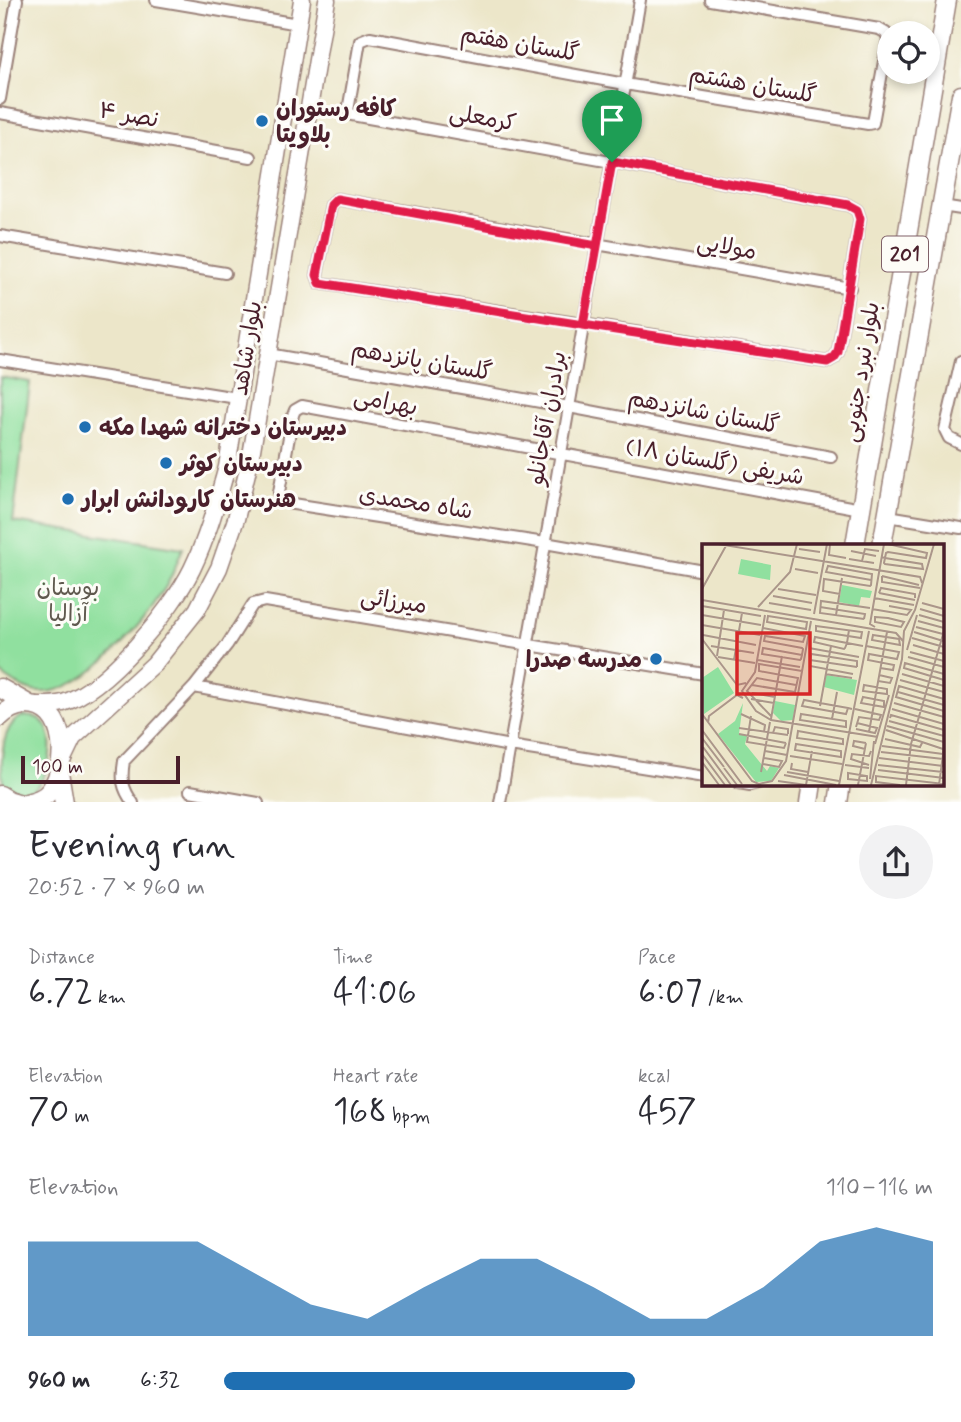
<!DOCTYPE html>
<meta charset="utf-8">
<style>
:root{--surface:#fff;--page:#f2f2f3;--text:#2b2b33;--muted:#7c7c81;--accent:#1f6fb2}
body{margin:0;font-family:Mynerve,"Playpen Sans Arabic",sans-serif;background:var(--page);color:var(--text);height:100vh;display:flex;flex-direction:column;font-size:26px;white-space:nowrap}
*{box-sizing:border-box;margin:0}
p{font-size:23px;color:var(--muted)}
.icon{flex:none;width:38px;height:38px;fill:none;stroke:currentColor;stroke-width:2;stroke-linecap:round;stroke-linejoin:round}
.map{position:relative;height:802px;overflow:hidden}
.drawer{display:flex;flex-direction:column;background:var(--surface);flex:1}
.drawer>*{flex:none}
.tools{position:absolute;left:877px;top:21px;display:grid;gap:14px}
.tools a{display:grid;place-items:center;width:63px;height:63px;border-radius:50%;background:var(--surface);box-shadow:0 4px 10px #0003;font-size:35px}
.scale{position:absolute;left:21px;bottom:18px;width:159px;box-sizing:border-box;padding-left:7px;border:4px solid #4a1f2b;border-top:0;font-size:19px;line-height:24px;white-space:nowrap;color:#4a1f2b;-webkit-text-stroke:5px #fdfcf7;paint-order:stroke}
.pin{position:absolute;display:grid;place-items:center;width:60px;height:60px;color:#fff;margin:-72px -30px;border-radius:50% 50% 50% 0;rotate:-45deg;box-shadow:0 0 7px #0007}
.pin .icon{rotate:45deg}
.round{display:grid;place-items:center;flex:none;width:74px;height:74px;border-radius:37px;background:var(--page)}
.head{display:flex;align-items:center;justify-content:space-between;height:119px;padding:0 28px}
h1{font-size:38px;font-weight:600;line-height:52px}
.stats{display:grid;grid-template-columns:repeat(3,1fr);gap:10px;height:119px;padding:7px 28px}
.stats div{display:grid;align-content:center}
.stats b{font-size:35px;font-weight:600}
.stats small{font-size:19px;font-weight:400}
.stats p{font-size:19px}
.chart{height:196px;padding:14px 28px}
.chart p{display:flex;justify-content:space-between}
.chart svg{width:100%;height:126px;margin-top:7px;fill:var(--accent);opacity:.7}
ul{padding:0 28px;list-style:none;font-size:23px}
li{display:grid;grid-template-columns:112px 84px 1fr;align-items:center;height:52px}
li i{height:18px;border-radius:9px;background:var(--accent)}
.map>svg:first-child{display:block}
</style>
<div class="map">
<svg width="961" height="803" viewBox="0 0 961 803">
<rect width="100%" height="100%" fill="#fdfcf7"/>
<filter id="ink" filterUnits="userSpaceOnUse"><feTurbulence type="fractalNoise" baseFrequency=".0143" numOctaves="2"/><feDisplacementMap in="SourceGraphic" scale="14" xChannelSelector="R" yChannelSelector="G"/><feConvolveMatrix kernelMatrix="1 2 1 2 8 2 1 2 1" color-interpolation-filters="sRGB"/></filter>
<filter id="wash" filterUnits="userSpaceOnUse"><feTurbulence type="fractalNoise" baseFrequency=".00686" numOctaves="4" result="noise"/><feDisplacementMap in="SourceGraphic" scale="28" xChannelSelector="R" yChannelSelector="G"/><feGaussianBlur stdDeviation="1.57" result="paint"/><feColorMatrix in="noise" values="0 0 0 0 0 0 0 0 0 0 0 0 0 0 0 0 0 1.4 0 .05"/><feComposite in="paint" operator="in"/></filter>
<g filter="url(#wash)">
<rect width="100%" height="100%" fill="#ece6c9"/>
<path fill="#90e09f" stroke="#6d8065" stroke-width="2" d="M0,377L30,382L13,522L183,548C177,561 173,576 165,588C144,622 88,691 44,692C28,693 13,683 0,673Z
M23,716C28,717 35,716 39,719C61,730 50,802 15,793C10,791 5,788 3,783C0,763 1,724 23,716Z"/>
</g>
<g filter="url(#ink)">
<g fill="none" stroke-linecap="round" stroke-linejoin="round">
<defs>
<path id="minor" d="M156,0L298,24
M710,0L879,29L886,33L888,39L873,123L868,124L625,84L370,37L360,41L348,111L352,115L848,205L857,210L860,219L838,352L834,358L827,362L320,283L317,275L331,205L337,199L850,288
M0,99L17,0
M0,113L251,157
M942,206L961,209
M0,236L225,273
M268,354L569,407L831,457
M0,360L237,398
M961,361L945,430L949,438L961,444
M888,516L961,528
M704,571L545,543L287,503L281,499L279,492L293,415L295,410L302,406L861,509
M194,687L510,746L704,777
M739,783L750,785L758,783
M190,791L258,803
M133,803C122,788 121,779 124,761L194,687L227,645L253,604L265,601L704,674
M500,803L640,0"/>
<path id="secondary" d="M30,705C41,705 52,706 63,703C107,689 172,610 192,569C208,536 217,502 227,467L302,0
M61,763L73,738L154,664L197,610L219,568L236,519L251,456L327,0"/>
<path id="primary" d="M855,545L947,0
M882,545L961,95
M0,688L30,705
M0,717C7,710 14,706 24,705C69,702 70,773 46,795C40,800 33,801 26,803
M59,772L64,803
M0,795L8,800L18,803
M809,803L812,783
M838,803L841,783"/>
</defs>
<use href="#minor" stroke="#9b827a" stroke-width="14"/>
<use href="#secondary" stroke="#9b827a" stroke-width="19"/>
<use href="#primary" stroke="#9b827a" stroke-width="21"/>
<use href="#minor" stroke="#fff" stroke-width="10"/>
<use href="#secondary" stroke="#fff" stroke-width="16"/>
<use href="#primary" stroke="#fff" stroke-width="18"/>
</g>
</g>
<g fill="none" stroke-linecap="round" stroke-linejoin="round" filter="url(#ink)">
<defs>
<path id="route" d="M612,162L583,325L320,283L317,275L331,205L337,199L597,246L583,325L827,362L834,358L838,352L860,219L857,210L848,205L612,162"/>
</defs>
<use href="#route" stroke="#fff" stroke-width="14"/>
<use href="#route" stroke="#e11d48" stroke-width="9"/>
</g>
<g fill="#1f6fb2" stroke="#fdfcf7" stroke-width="2.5">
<circle cx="262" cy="121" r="7"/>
<circle cx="85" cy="427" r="7"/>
<circle cx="166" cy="463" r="7"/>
<circle cx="68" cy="499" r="7"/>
<circle cx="656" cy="659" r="7"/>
</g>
<g text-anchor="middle" stroke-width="6" stroke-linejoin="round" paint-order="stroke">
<rect fill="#fdfcf7" stroke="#806168" stroke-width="2" x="882" y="236.5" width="46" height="35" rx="5"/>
<g font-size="21" font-weight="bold" fill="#4a1f2b">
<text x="905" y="261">201</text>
</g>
<g font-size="23" fill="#4a1f2b" stroke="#fdfcf7">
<text transform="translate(520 43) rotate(10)" y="8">گلستان هفتم</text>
<text transform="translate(753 84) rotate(10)" y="8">گلستان هشتم</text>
<text transform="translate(129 114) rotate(10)" y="8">نصر ۴</text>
<text transform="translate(483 117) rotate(10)" y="8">کرمعلی</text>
<text transform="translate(727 246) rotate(10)" y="8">مولایی</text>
<text transform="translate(246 348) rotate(-81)" y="8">بلوار شاهد</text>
<text transform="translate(422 360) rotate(10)" y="8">گلستان پانزدهم</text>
<text transform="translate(860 372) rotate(-81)" y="8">بلوار نبرد جنوبی</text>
<text transform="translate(386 401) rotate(11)" y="8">بهرامی</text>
<text transform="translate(704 411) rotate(11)" y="8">گلستان شانزدهم</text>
<text transform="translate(546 418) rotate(-80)" y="8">برادران آقاجانلو</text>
<text transform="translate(715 461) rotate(10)" y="8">شریفی (گلستان ۱۸)</text>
<text transform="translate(416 502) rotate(9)" y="8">شاه محمدی</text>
<text transform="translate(394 600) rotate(9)" y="8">میرزائی</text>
</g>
<g font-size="23" font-weight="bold" fill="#4a1f2b" stroke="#fdfcf7" text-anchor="start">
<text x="276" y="116">کافه رستوران<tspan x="276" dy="26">بلاویتا</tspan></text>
<text x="99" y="435">دبیرستان دخترانه شهدا مکه</text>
<text x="180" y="471">دبیرستان کوثر</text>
<text x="82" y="507">هنرستان کارودانش ابرار</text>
<text x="642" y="667" text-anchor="end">مدرسه صدرا</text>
</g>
<g font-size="23" fill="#5f594e" stroke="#fdfcf7">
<text x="68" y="595">بوستان<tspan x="68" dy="26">آزالیا</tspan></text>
</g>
</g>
<g transform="translate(702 544)">
<rect width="242" height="242" fill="#ece6c9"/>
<path d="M39,15L69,21L68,36L36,30ZM140,41L170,47L168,54L159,53L157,62L137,58ZM16,123L32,149L2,170L0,134ZM124,131L155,136L152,151L122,143ZM73,157L93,161L91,176L79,177L71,169ZM41,159L37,190L45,192L43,200L65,227L68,222L77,224L69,237L54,238L16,190L33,177Z" fill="#90e09f"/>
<path fill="none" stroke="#ab968a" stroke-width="2" d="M16,0L218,33L220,39M128,0L127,11L144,14M97,5L118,8M149,7L174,12M179,13L183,14L220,20L221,25L183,20L182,19L184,9L186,8L224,14L225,9L186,0M147,15L172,19M160,17L163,5L177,7M93,25L116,29M180,32L217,41M180,32V38L218,44M0,45L25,0M76,45L114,51M177,49L179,44L213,50V54M177,49L213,56M138,50L121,47L122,35L168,42L169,41L170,30L126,22L124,28L169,36M71,52L110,59M172,54L212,61M0,56L194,89L201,97M67,59L109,66M220,59L242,65M0,62L59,72M56,63L88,28L95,0M118,63L163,70L162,75M170,65L205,71L209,66L187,62M218,65L242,72M112,70L125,0M0,71L59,81M63,71L53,128L40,147L54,167L69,176L176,193M134,71L140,34M217,71L242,78M66,72L105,78L104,85L65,78ZM173,73L186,74L202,78L199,83L173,78ZM162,75L118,69L119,57L168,64M216,77L242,84M0,81L58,91M114,82L160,88L159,94L114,87ZM173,83L168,80L182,0M214,83L241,90M61,84L103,92L101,98L63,92L62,97L100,104L101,105L100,111L99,115L98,116L60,110L61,104L100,111M147,86L145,99L143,104L142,105L112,98L113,93L161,102M212,88L241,97M1,91L54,101M171,91L197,95L198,101L170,96ZM210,94L242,103M0,95L35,141L44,139M211,101L242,110M9,102L52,109M164,102L197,108L195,115L167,110L166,116L192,121L191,126L178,124M107,104L157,113M205,106L215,71M208,108L242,117M15,112L22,66M16,113L53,119M206,113L242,123M32,116L40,69M56,116L98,123M108,116L155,123M123,130L150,134M151,130L108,122L109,110L155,117V123M200,130L242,142M242,130L203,119L202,124L242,136M198,136L242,148M176,137L188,139L190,134L177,131M50,141L93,148L96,134L57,127V120L100,127M162,141L185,145V150L161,147ZM196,148L242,161M50,149L73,153M161,153L182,157V163L159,159ZM49,155L72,159M242,155L197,142L194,153L242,167M192,159L242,173M118,162L129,102M146,164L144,170L100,162L102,156L118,159L146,164L150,165M153,165L179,171L177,176L157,173L154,183M190,165L242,180M0,170L50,237L59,241M39,170L63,181L62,188M99,170L144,177V183L98,176ZM49,172L45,198L82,204L84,199M69,172L45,147L55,134L94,141M188,174L189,171L242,186M69,175L80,112M130,175L135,148M187,177L242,192M6,179L7,172L35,151L41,154M185,182L242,198M37,184L86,191M154,185L173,189L175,184L155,179M0,186L40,240M184,186L241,205M96,187L141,195V200L95,194ZM167,188L185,88M71,189L73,183L86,185V190M37,190L84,199M0,194L22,223M183,195L218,203L220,199M94,200L139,207V213L93,206ZM173,200L187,151M180,202L241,210M1,203L29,241M163,205L151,202L152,197L164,199M63,207L85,211M179,208L241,215M0,210L23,241M88,212L140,220M177,214L241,222M0,218L17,241M90,219L89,225L106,228M61,220L77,223L80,217L62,214M143,221L167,224M167,221L149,215L150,210L167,212L169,207M176,221L241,228M22,224L35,241M176,226L242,234M59,228L68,178M85,228L137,237M146,229L165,232V237L146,235ZM82,231L134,241M168,235L172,197M76,237L104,241M57,240L70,237L84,217L109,77M104,241L110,207M137,241L167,87M156,241L164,199M169,241L200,115L202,87L213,66L232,0M198,241L174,238V232L242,240M204,241L209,200L242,87M237,241L242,203"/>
<path fill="#d62828" fill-opacity="0.15" stroke="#d62828" stroke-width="3.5" d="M35,89H108V150H35Z"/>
<rect width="242" height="242" fill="none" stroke="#4a1f2b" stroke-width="3.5"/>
</g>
</svg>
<div class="tools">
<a><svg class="icon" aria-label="locate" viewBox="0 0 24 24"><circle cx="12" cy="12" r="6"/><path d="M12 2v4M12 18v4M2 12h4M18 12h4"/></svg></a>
</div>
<div class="scale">100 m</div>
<div class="pin" style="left:612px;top:162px;background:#1e9e55"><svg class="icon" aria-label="arrive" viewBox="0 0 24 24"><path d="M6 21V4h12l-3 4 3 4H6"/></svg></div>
</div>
<section class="drawer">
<div class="head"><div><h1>Evening run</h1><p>20:52 · 7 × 960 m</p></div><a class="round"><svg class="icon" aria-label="share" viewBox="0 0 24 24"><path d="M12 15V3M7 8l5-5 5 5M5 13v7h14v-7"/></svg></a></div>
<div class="stats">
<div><p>Distance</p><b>6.72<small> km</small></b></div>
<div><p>Time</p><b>41:06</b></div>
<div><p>Pace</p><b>6:07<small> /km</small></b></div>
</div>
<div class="stats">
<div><p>Elevation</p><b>70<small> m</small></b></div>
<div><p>Heart rate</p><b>168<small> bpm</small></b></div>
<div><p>kcal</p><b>457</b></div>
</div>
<div class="chart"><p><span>Elevation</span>110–116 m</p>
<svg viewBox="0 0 160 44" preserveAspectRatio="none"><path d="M0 44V11L10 11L20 11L30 11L40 22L50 33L60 38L70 27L80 17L90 17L100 27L110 38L120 38L130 27L140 11L150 6L160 11V44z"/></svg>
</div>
<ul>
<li><b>960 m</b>6:32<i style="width:58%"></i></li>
</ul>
</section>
